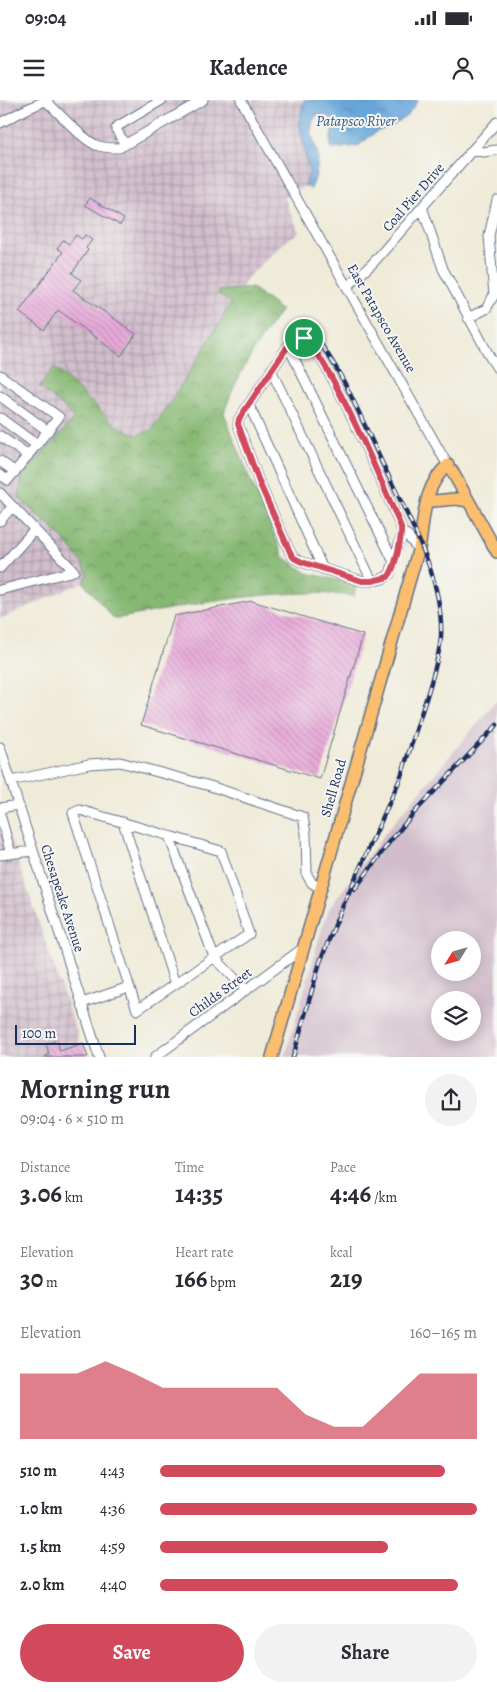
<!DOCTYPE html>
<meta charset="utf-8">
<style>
:root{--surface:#fff;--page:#f2f2f3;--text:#2b2b33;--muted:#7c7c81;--accent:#d1495b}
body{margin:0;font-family:Alegreya,serif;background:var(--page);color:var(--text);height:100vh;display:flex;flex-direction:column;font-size:19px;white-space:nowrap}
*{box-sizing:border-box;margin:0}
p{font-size:16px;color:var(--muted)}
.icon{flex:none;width:28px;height:28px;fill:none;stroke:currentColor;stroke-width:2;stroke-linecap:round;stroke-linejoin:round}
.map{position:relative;height:957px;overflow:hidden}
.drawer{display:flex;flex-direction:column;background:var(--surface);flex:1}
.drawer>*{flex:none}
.needle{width:32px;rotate:233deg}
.fabs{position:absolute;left:431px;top:831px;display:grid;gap:10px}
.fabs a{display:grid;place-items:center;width:50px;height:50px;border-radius:50%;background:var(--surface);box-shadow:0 2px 12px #0003;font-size:25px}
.scale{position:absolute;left:15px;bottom:12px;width:121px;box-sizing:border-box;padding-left:5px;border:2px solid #1b2f5e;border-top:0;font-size:14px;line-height:18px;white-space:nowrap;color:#1b2f5e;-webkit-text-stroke:4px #f6f6f2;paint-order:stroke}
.pin{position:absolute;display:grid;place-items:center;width:42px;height:42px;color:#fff;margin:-21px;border:2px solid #fff;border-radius:50%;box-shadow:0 1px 5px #0007}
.round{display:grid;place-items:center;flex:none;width:52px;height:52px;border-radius:26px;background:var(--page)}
.summary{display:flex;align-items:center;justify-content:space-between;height:85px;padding:0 20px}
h1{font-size:28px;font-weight:600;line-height:38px}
.stats{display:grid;grid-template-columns:repeat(3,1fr);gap:8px;height:85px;padding:5px 20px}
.stats div{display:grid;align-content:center}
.stats b{font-size:25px;font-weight:600}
.stats small{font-size:14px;font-weight:400}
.stats p{font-size:14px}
.chart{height:140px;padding:10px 20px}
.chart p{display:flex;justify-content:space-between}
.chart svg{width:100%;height:90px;margin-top:5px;fill:var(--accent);opacity:.7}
.cta{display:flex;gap:10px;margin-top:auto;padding:10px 20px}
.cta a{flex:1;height:58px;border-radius:30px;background:var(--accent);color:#fff;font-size:20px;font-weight:600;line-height:58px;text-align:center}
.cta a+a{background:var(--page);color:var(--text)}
ul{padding:0 20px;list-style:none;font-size:16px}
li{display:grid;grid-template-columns:80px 60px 1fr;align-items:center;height:38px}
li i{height:12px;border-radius:6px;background:var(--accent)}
.status{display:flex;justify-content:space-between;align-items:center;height:35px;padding:0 25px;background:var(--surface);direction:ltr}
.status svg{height:14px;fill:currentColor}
header{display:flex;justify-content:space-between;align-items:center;height:65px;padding:0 20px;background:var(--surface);font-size:22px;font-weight:600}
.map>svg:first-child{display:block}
</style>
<div class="status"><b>09:04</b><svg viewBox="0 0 49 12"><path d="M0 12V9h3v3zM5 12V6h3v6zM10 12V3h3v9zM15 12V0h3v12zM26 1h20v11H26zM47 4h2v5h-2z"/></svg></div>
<header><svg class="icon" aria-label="menu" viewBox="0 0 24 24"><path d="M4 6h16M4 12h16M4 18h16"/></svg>Kadence<svg class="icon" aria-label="person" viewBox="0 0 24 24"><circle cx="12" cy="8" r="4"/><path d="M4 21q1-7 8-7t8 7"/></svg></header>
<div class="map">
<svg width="497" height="957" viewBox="0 0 497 957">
<defs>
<pattern id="industrial-grid" width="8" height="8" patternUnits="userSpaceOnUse" patternTransform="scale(1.25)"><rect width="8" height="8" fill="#d1bdcb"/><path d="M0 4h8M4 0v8" fill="none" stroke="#a99aa8"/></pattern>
<pattern id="forest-crowns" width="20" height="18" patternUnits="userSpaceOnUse" patternTransform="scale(1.25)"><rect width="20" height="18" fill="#86b872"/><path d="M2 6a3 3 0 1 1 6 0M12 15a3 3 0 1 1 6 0" fill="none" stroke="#6d9661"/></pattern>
<pattern id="water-ripples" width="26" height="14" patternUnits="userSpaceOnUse" patternTransform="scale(1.25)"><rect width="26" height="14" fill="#67a6d9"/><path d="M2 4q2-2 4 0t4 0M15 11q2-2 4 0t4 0" fill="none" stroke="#5488b3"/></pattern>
<pattern id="building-back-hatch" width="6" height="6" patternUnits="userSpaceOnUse" patternTransform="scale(1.25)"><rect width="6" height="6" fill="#e8a9d9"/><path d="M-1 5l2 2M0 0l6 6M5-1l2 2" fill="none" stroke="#bb8ab3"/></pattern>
</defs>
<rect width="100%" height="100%" fill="#f6f6f2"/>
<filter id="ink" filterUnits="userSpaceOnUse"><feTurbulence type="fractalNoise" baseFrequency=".02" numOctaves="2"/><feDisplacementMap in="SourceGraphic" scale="10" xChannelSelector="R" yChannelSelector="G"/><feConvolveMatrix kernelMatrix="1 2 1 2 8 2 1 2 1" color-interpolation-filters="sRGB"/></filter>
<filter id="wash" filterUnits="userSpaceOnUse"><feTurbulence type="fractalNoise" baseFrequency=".0096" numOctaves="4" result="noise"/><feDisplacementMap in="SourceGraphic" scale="20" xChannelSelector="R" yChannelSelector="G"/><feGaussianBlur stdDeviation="1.12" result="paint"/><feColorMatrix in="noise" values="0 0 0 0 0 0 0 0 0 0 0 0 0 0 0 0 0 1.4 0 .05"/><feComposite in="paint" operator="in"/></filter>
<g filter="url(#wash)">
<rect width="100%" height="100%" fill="#efebd8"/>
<path fill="url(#industrial-grid)" d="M0,0H304L299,23L309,73L305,86L284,98L299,132L280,146L247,178L232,202L83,482L0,519Z
M0,709L13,747L85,957H0Z"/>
<path fill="#d1bdcb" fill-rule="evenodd" d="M497,600V957H285L323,825L330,807L387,731ZM440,840H472V872H440ZM440,900H472V932H440Z"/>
<path fill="url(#forest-crowns)" stroke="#507468" d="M252,188L281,210C258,242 237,274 224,313L250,379L284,457L307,473L356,484L354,496C273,486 194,505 114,519L83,482L88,474C73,443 44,421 19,398L22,376L74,319L65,308L39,287L54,267L117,326L137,335L152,330L199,257L231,203L218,194L219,191Z"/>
<path fill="url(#water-ripples)" stroke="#416a9c" d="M304,0H418L408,15L394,25L376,32L358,46L334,49L331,48C328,34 343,13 317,15C305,29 316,41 318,57C318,69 315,79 311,89L305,86L309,73L299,22Z"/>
<g id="blocks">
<path fill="url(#building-back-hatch)" d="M90,98L124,119L120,125L85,105Z
M76,135L82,139L85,135L92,140L86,148L88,150L72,173L81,180L73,190L136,234L121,256L58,210L44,230L19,212L63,152L57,148L63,140L69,144Z
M252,501L363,535L320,679L141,625L174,516Z
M57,940L60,951L83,943L88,957H45L49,954L46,944Z"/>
</g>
</g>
<g filter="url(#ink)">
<use href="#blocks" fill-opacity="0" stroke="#657189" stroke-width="1"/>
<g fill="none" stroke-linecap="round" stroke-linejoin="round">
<defs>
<path id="minor" d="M47,0L49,4C61,15 82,39 96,45C103,48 112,48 119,48L203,0
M241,0L451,371
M0,23L25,10L47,0
M125,45L116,29L118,26L162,0
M472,50L483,52L497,50
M422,107L443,169L491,259L497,268
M347,187L373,163L497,22
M468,218L486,209L494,195L489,136L497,100
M288,246L394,462
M271,270L372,481
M0,275L59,317L8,380L0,375
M0,296L48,331
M249,305L323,469
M0,318L37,345
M0,336L28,356
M0,361L15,372
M0,393L74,471L0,490
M0,421L12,407
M402,434L390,474C383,481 372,481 362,481L302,462L294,458L290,452L259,382L238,324L239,319L288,246L300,237C324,243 388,397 401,427L402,434H406L418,449
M0,468L34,430
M0,647L99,957
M11,681L89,664L120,662L210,686L303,717L306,733L307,775L312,783L320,788
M0,708L18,705
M80,710L221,751L249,834L137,910L73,713Z
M0,714L11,754
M123,722L175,884
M169,736L214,857L246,890
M0,755L33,751
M82,903L129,887
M155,957L302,849"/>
<path id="major" d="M452,371L497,452
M433,401L456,399L468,401
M272,957L420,444C424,416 424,385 448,365"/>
</defs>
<use href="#minor" stroke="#657189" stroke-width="11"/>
<use href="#major" stroke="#657189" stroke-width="14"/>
<use href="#minor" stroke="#fff" stroke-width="9"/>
<use href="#major" stroke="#fbbe6e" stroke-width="11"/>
<defs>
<path id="rail" d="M312,233C342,269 359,314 379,356C404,411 444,474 441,537C439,558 432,579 426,599C417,626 409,653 400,679L336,821
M355,789L391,740L413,714L497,625
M293,957L320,862L339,815"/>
</defs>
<use href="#rail" stroke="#1b2f5e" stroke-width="4.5"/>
<use href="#rail" stroke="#f6f6f2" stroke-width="2.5" stroke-dasharray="8" stroke-linecap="butt"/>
</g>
</g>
<g fill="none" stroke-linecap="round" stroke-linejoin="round" filter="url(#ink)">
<defs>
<path id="route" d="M300,236C324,243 388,397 401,427C402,437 395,470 388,477L372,481H362L302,462L294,458L290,452L259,382L238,324L239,319L288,246Z"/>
</defs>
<use href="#route" stroke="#fff" stroke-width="10"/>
<use href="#route" stroke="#d1495b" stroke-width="6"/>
</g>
<g text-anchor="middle" stroke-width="4" stroke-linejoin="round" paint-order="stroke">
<g font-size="14" fill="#1b2f5e" stroke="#f6f6f2">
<text transform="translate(413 97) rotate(-49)" y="5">Coal Pier Drive</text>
<text transform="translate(382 218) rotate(60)" y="5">East Patapsco Avenue</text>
<text transform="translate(333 688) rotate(-74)" y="5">Shell Road</text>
<text transform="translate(63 798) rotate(72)" y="5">Chesapeake Avenue</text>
<text transform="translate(220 892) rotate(-36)" y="5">Childs Street</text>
</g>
<g font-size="15" font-style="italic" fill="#365989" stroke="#f6f6f2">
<text x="356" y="26">Patapsco River</text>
</g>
</g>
</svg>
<div class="fabs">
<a><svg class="needle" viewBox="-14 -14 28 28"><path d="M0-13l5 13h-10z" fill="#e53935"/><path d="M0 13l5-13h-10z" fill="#7c7c81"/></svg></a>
<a><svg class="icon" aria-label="layers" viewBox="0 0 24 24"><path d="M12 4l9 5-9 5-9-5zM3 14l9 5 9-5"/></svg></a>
</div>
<div class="scale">100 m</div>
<div class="pin" style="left:304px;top:238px;background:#1e9e55"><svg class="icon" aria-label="arrive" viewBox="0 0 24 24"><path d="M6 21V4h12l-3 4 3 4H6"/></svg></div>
</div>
<section class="drawer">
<div class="summary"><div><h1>Morning run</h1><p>09:04 · 6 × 510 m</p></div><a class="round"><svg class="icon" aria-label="share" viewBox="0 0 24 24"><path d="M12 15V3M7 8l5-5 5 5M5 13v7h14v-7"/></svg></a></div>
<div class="stats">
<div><p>Distance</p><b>3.06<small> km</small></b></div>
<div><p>Time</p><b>14:35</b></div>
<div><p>Pace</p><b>4:46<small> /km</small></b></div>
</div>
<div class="stats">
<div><p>Elevation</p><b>30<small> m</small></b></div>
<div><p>Heart rate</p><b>166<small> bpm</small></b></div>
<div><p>kcal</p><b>219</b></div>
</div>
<div class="chart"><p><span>Elevation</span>160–165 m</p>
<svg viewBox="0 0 160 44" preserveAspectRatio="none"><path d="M0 44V12L10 12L20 12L30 6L40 12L50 19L60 19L70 19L80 19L90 19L100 32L110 38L120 38L130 25L140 12L150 12L160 12V44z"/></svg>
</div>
<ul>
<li><b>510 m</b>4:43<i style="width:90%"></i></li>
<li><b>1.0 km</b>4:36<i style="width:100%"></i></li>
<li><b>1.5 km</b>4:59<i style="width:72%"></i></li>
<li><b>2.0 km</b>4:40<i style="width:94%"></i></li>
</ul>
<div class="cta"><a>Save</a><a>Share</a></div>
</section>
